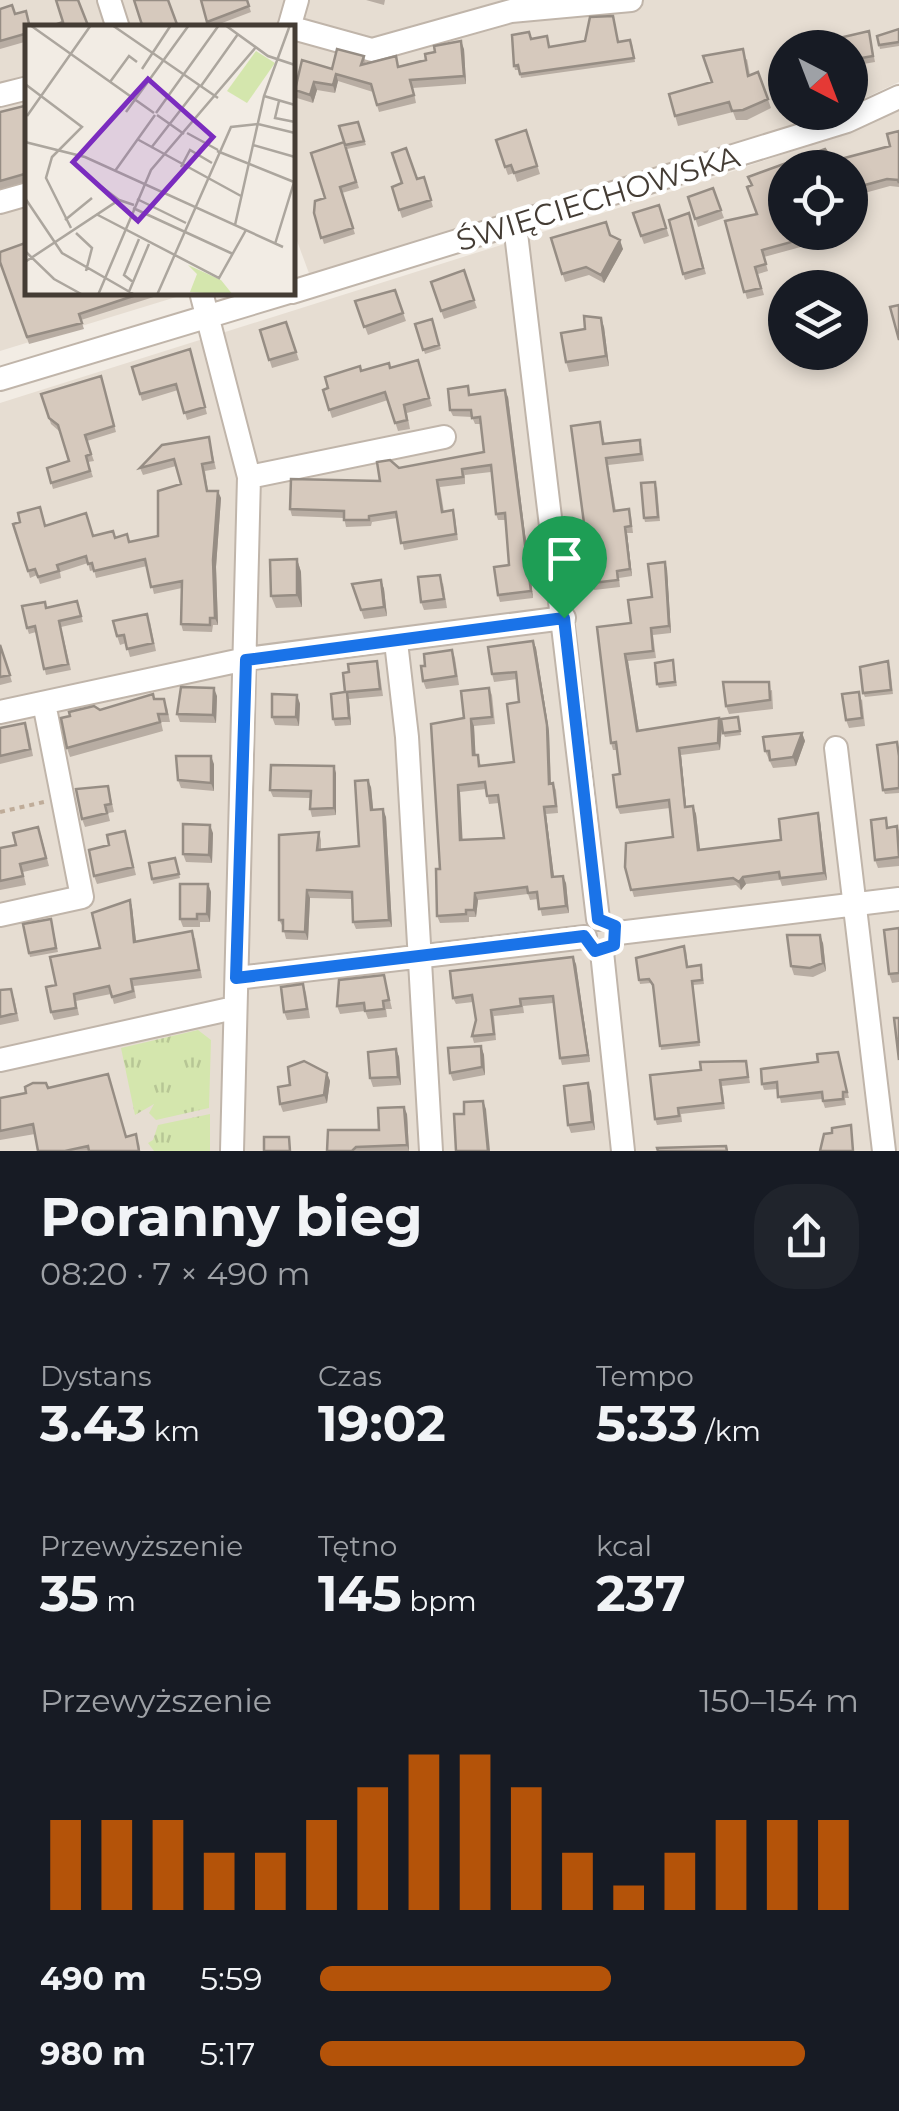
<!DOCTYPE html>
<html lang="pl">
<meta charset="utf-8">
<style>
:root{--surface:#171b24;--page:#20242c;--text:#f1f3f6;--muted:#9ea1a6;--accent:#b45309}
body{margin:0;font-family:Montserrat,sans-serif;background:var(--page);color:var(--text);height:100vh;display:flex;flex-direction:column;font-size:38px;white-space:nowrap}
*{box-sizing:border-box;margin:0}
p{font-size:32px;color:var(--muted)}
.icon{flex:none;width:55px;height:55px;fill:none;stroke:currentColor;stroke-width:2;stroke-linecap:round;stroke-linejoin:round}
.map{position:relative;height:1151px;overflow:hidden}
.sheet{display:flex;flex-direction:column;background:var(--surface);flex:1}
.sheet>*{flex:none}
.needle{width:65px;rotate:138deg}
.buttons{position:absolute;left:768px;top:30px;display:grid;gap:20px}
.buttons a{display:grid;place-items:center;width:100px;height:100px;border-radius:50%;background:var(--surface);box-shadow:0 5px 15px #0003;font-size:50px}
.pin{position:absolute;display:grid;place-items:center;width:85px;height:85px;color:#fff;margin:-102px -42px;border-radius:50% 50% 50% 0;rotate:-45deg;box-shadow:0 0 10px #0007}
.pin .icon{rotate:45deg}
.round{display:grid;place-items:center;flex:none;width:105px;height:105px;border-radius:40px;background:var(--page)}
.overview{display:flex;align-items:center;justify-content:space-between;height:170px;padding:0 40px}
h1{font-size:55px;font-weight:700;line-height:75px}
.metrics{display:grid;grid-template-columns:repeat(3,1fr);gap:15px;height:170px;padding:10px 40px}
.metrics div{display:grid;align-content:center}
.metrics b{font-size:50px;font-weight:700}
.metrics small{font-size:28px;font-weight:400}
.metrics p{font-size:28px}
.chart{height:280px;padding:20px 40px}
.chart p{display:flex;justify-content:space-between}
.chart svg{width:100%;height:180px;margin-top:10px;stroke:var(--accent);stroke-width:6}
ul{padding:0 40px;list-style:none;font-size:32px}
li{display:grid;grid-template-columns:160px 120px 1fr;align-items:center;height:75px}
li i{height:25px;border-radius:12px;background:var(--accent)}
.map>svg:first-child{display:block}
</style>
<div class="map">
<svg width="899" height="1151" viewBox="0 0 899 1151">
<defs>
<pattern id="grass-tufts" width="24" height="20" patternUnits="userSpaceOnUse" patternTransform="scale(2.5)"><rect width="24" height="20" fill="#d4e6ad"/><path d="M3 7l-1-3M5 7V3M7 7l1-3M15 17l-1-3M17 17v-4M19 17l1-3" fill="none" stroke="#b7c695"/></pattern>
</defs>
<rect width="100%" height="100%" fill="#f2ece4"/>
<path fill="#e6ddd2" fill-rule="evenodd" d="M0,0H899V82L850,105V48H785V112L834,113L310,276L293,230L292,28H28V292L186,294L0,351Z
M899,109V1151H0V403L704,181L845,133ZM785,168H850V232H785ZM785,288H850V352H785Z"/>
<path fill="url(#grass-tufts)" d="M198,1030L211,1040L209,1108L156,1120L149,1113L154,1104L135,1115L121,1048Z
M210,1114V1151H154L148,1143L153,1140L158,1125Z"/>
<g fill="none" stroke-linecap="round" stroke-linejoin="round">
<defs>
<path id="minor" d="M109,0L118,28
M289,27L372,50L511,11L631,0
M289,28L297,0
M0,95L28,88
M0,202L28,194
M515,225L598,919
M201,292L249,477L232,1151
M292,292L847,121L899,97
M0,379L289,292
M249,477L444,437
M396,642L407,737L431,1151
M0,712L246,659L564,618
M836,748L884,1151
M0,915L82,897L44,703
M618,933L899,899
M602,952L623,1151
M237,978L585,937
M0,1060L234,1008"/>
</defs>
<use href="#minor" stroke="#c0b5aa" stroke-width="26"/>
<path stroke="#bfac99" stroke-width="4" stroke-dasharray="5 5" stroke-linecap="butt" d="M0,812L44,802"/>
<use href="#minor" stroke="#fff" stroke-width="22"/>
</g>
<path fill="#b8ada3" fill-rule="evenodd" d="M201,0H247L251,12L209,28Z
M366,0H385L384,5Z
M0,9L16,14L28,28V41L0,49Z
M899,29V46L880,49L877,36Z
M869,31L875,62L852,66L835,39Z
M532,39L550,47L618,42L632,44L635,62L521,78L519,70H515L514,66Z
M464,49L466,84L413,88L416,103L379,112L373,92L338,81L335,93L317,90L313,103L297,98L295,90L364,56L366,64L399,66Z
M747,59L750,75L758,72L771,108L747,120H736L733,112L678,126L669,94L712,82Z
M28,105V181L0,189V112Z
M358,122L366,145L347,149L339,126Z
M526,130L540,174L517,182L514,173L508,175L505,167Z
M899,131V187L890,186L850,197V168H785V232H817L819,242L764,257L768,271L758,274L764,295L747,299L725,221L757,214L747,187L751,185L748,177L825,149L833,161L890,146L887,134Z
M344,142L359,188L342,193L355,234L324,244L314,213L325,198Z
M424,177L433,207L402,218L392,187Z
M713,188L724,218L698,227L688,197Z
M659,205L669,236L644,244L641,236Z
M689,213L706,274L685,280L683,274Z
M610,235L623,249L604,283L589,275L565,282L551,238Z
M0,262L28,292H159L160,295L81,320L84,329L29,344Z
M464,270L477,308L444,319L441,311Z
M395,290L406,321L368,335L355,301Z
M432,319L441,349L425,354L415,324Z
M286,322L299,360L272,368L260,330Z
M604,327L609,366L569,372L566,362Z
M192,356L207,414L187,420L178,390L142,401L132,367Z
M418,360L432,406L407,413L410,429L398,431L388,400L332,418L323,390L361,371L390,368Z
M101,376L116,432L87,441L94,461L88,462L93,477L53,489L47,468L69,461L59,431L51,424L41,394Z
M471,394L508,397L533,598L500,602L498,595L509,565L506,520H498L496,514L491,472L465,475V484L440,487L444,512L453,510L455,517L458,540L404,550L397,518L372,522L371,526L346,527L344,518L292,516L290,509L380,481L399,468L484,452L481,424H475L472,417L453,416L450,410Z
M600,422L605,444L642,446L644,461L608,465L616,511L631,516L633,533H627L632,576L619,578L620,587L594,590L592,583Z
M209,437L216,469L205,471L208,491L221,498L216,567L218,625H213L212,632L183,631L181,624L182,588L154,594L147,566L96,578L94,570L90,571L88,563L60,572L61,578L40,584L37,575L30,578L28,571L45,526L93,536L115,538L129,542L158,536L181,484L176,466L143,475L140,468Z
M657,486L660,521L645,522L644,518Z
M297,559L301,572L302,607L276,608L271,596Z
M667,569L671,633L653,635L656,658L628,661L639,731L719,718L722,725L720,750L681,755L686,807L693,806L696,814L700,850L781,840L820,821L827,880L782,886L780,880L746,884L741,890L736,885L634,897L625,867L673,837L670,808L620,814L617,807L620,774L617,750H613L611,743L631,623L652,597Z
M381,580L384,589L387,616L364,619L352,584Z
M443,583L447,608L424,610L421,602Z
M79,607L83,622L61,627L71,670L46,675L36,632L29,634L27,628Z
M150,622L156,651L130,657L126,643L120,645L117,636Z
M533,641L536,648L549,732L551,783H553L556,790L558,813L546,814L554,877L566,883L569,913L542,916L538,899L530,900L528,894L478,900L476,917H469V922L440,923L437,916L440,869L464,718L489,688L492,695L495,724L474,726L475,755H478L481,766L514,762L519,702L517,679L494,682L492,674ZM486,789L489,804L499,803L504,838L462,840L460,792Z
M0,644L12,682L0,685Z
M452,650L455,658L459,685L426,689L423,681L425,666Z
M673,660L677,686L659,688L657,684Z
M890,666L893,694L865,697L863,693Z
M379,668L383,696L349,699L351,725L335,726L333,719L345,692Z
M772,690L773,709L729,714L726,706Z
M297,695L300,704L299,726L275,725L272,717Z
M217,696L216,723L180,722L177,714Z
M154,699L167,707L170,722H161L163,731L70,757L67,748L100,710Z
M862,699L865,726L849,728L846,720Z
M738,717L741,735L725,737L723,733Z
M0,728L28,730L33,756L0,764Z
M802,733L805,741L796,766L773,768L765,751Z
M897,742L899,750V793L885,794L883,790Z
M214,764V791L181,788L178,780Z
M336,773V815L312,817L310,809V798L273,797L270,790Z
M371,787L373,810L386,817L392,927L356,929L353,922L352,899L310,898L308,940L286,939L283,927L279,920L319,832L321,840V849L359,846Z
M110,794L114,812L108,813L110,821L85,827L82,819Z
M897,826L899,831V866L878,868L875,860L889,827Z
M125,831L136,875L97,884L94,876Z
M213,833L212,863L186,862L183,854Z
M41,835L49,866L23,872L26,885L0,890V848L16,845Z
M175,858L180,878L153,884L152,879Z
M208,884L211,892L210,922H200V927H183L180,919Z
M130,900L132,907L136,941L195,938L202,978L134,986L136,998L114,1004L111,994L76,1001L79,1015L54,1020L51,1012L56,985L100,948Z
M52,923L58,952L30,957L29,953Z
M899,928V982L892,983L889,974Z
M823,943L826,971L813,977L794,975L791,966Z
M686,950L688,967L702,969L704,984L693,985L700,1046L661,1050L653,987L651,983L640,984L639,980Z
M576,964L590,1062L562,1065L560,1058L553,1003L523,1006L524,1013L494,1016L496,1040L474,1043L472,1036L476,1020L473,1002L456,1004L453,998Z
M384,975L392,1009H386L387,1017L368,1019L365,1011L340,1014L337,1006Z
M303,984L306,993L310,1018L287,1020L284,1012Z
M0,990L14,997L19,1021L0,1025Z
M481,1046L484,1055L485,1075L453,1081L450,1073Z
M396,1049L399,1057L401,1085L373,1087L370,1078Z
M838,1052L849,1098H845L846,1105L825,1108L822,1099L781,1103L778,1089L764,1090L762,1084L818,1062Z
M746,1061L750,1083L722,1086L725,1109L681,1114L682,1122L657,1125L655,1119L701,1070Z
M327,1073L330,1081L327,1103L283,1112L280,1104L290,1085Z
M48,1088L139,1143L140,1151H38L35,1134L0,1140V1098Z
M591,1091L595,1130L571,1133L568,1125Z
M407,1114L409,1151H327L379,1130Z"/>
<path fill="#968d84" d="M461,41L464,49L466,84L464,76Z
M336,74L338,81L335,93L333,85Z
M314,82L317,90L313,103L310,95Z
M620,240L623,249L604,283L601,275Z
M601,318L604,327L609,366L606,356Z
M505,390L508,397L533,598L531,591Z
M218,491L221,498L216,567L218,625L215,618L213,560Z
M625,527L627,533L632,576L630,569Z
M297,559L301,572L302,607L297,595Z
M665,562L667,569L671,633L669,626Z
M381,580L384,589L387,616L384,607Z
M533,641L536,648L549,732L551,791L549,784Z
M625,654L628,661L640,738L637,731Z
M214,688L217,696L216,723L213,715Z
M347,692L349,699L351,725L349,718Z
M297,695L300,704L299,726L296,717Z
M719,718L722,725L720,750L718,743Z
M471,719L474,726L476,762L473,755Z
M802,733L805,741L796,766L793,757Z
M679,748L681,755L687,815L685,807Z
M211,756L214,764V791L211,783Z
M334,766L336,773V815L334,808Z
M368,780L371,787L374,817L371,810Z
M458,785L460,792L463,847L460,840Z
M693,806L696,814L701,857L698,850Z
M544,807L546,814L555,884L552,877Z
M383,809L386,817L392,927L389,920Z
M818,813L820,821L827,880L824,873Z
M210,825L213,833L212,863L209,855Z
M563,876L566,883L569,913L566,906Z
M743,877L746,884L741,890L739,882Z
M208,884L211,892L210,922L207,914Z
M307,890L310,898L308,940L305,932Z
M475,893L478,900L476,917L474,910Z
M130,900L132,907L137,949L134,942Z
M820,935L823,943L826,971L823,963Z
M573,957L576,964L590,1062L588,1055Z
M481,1046L484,1055L485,1075L482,1067Z
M396,1049L399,1057L401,1085L398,1077Z
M327,1073L330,1081L327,1103L324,1095Z
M588,1083L591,1091L595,1130L592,1122Z
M483,1101L486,1109L490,1151H488Z
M404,1107L407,1114L409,1151L407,1145Z"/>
<path fill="#d6c9bd" stroke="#968d84" stroke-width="2.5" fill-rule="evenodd" d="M56,0H78L89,28H46L63,22Z
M134,0H168L178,27L143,28Z
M201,0H247L249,6L207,22Z
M12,5L15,14L26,11L30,28H28V33L0,41V9Z
M613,16L618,42L630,40L634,58L520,74L518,65L514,66L512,35L529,32L531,39L547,36L549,47L585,41L590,17Z
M899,29V42L879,45L877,36Z
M869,31L873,56L850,60V48H818L822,46L820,40L834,35L835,39Z
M461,41L464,76L410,80L414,95L377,105L371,84L336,74L333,85L314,82L310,95L295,90L302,60L332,69L337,49L364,56L361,65L396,56L398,67L426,60L425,54L435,52L434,46Z
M743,49L748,76L758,72L768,99L743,110L732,111L729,102L675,116L669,94L712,82L703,56Z
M28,105V173L0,181V112Z
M358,122L364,141L345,145L339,126Z
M526,130L537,166L514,173L511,165L505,167L496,140Z
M899,131V183L898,180L887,179L850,189V168H785V232H816L817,235L762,250L766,264L755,267L761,288L744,292L725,221L757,214L747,187L752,185L748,177L825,149L833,161L890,146L887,134Z
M344,142L356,182L340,187L353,228L321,238L314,213L315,201L325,198L311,153Z
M406,148L417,179L424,177L431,200L399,210L392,187L402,183L392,153Z
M713,188L721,210L695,219L688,197Z
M659,205L666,228L641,236L633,213Z
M689,213L703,268L683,274L669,220Z
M606,222L610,235L620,240L601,275L586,267L562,274L551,238Z
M28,242V292H145L79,314L82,323L27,337L0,262V252Z
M464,270L474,300L441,311L431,282Z
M395,290L403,313L364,327L355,301Z
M899,305V340L890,307Z
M584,316L601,318L606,356L566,362L561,333L585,329Z
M432,319L439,345L423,350L415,324Z
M286,322L296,352L269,360L260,330Z
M190,349L205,407L184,413L176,384L140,394L132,367Z
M418,360L429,398L404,405L407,420L395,423L385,392L329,410L323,390L328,388L325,377L360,366L361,371L389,363L390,368Z
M101,376L114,426L85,435L91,454L86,456L90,471L51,483L47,468L69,461L58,425L49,418L41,394Z
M468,386L469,395L505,390L531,591L498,595L494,567L509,565L505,513L496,514L491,465L462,469L463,477L437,480L442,512L453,510L456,534L401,543L396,512L369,516V520H344V511L290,509L291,479L380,481L377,462L390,460L399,468L484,452L480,417L472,418L471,410H450L448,389Z
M600,422L603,444L640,440L641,454L606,458L614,511L629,509L631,526L625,527L630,569L617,571L618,580L592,583L571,426Z
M209,437L213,462L202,464L207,491H218L213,560L215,618H210V625L181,624L182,581L151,587L145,559L94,571L92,563L88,564L86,556L57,565L59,571L38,577L35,569L28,571L13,524L20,522L18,513L40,507L45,526L86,513L93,536L113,531L115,538L127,534L129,542L158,536V491L181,484L174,459L140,468L162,445Z
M655,482L658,517L644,518L641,483Z
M297,559V595L271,596L270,560Z
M665,562L669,626L651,628L653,651L625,654L637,731L719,718L718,743L679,748L685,807L693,806L698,850L781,840L779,819L818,813L824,873L780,878L779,872L743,877L739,882L733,878L631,890L625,867L626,843L673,837L669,800L617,807L613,775L620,774L616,742L611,743L597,627L631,623L628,600L652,597L648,564Z
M440,575L444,599L421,602L418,577Z
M381,580L384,607L361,610L352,584Z
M77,601L81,616L59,621L68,664L44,669L35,626L27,628L22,606L45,602L46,608Z
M147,614L153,643L127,649L124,635L117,636L113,621Z
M533,641L547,725L549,784L553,783L556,806L544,807L550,858L552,877L563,876L566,906L539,909L537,892L528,893L527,887L475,893L474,910H466V914L437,916L436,869H440L431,724L464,718L461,691L489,688L492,717L471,719L473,755H478L479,766L514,762L507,704L519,702L516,672L492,674L488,647ZM485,782L487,796L498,795L504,838L460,840L458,785Z
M0,645L10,675L0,677Z
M452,650L456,676L423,681L421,666H425L424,654Z
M673,660L675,682L657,684L655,663Z
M377,661L380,689L347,692L349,718L333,719L331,694L345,692L343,673L349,672L348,664Z
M888,661L891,690L863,693L860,667Z
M723,682H769L770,700L726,706Z
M181,687L214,688L213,715L177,714Z
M859,692L862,718L846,720L842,694Z
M153,694L154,699H164L167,714H158L160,722L67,748L61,718L70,716L69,712L94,706L100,710Z
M272,694L297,695L296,717H272Z
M738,717L740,731L723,733L721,719Z
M25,723L30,749L0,756V728Z
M802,733L793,757L770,760L769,751H765L763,737Z
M897,742L899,756V788L883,790L877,745Z
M176,756H211V783L178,780Z
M271,765L334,766V808L310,809L311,791L270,790Z
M368,780L371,810L383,809L389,920L353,922L352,892L307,890L305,932L283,931V920H279V835L319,832L317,850L359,846L355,781Z
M108,786L111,804L105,805L107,813L82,819L76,789Z
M886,818L887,828L897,826L899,857L875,860L871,820Z
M183,824L210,825L209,855L183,854Z
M38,827L46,858L20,864L23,876L0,881V848L16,845L13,833Z
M125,831L133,867L94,876L89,850L109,845L107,835Z
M175,858L179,874L152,879L149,863Z
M180,884H208L207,914H197V919H180Z
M130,900L134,942L192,931L199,970L131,979L133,991L112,997L109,986L74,994L76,1008L51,1012L46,987L56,985L50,957L100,948L92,913Z
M51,919L56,948L29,953L23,924Z
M899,928V973L889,974L884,930Z
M787,935H820L823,963L810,968L791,966Z
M684,946L687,967L701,965L702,980L692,981L699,1042L660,1046L653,985L649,979L639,980L636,958Z
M573,957L588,1055L560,1058L553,996L520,999L521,1006L491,1010L494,1034L472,1036L476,1020L472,995L453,998L450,971Z
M384,975L389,1000L383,1001L384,1009L365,1011L364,1003L337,1006L339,980Z
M303,984L307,1009L284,1012L281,987Z
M11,989L16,1013L0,1017V990Z
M894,1018H899V1060Z
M481,1046L482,1067L450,1073L448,1048Z
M396,1049L398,1077L370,1078L368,1052Z
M838,1052L847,1092H843V1099L823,1101L822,1092L778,1097L777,1082L762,1084L761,1069L818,1062L817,1054Z
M304,1061L327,1073L324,1095L280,1104L278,1087L290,1085L288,1067Z
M746,1061L748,1077L720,1080L723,1103L678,1108L679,1116L655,1119L650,1075L701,1070L700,1062Z
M108,1074L126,1137L136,1134L139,1151H89L88,1146L65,1151H38L33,1124L0,1131V1098L26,1093L25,1087L33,1083H46L48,1088Z
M588,1083L592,1122L568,1125L564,1086Z
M483,1101L488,1151H456L454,1114H464V1102Z
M404,1107L407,1145L356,1147L352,1151H327L328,1130H379L378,1108Z
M851,1125L853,1151H820L824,1134L832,1133V1128Z
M264,1137H289L290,1151H264Z
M726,1146L727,1151H658L657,1148Z"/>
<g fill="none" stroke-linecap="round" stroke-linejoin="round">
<defs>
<path id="route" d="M564,618L598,919L615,926L614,945L595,951L584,936L236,978L246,660Z"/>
</defs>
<use href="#route" stroke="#fff" stroke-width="20"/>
<use href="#route" stroke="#1a73e8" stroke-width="12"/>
</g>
<g text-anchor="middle" stroke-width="9" stroke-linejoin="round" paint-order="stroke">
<g font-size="30" fill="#443c34" stroke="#fff">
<text transform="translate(598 199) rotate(-17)" y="10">ŚWIĘCIECHOWSKA</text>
</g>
</g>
<g transform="translate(25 25)">
<rect width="270" height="270" fill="#f2ece4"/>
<path d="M163,240L196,255L208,270L165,267L172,249Z" fill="#d4e6ad"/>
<path d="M231,26L250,38L222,78L202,66Z" fill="#d4e6ad"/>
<path fill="none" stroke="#aca69e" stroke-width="2.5" d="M5,0L129,88M87,0L193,73M200,0L243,31L270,40M117,44L146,0M85,57L104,31L112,37M0,59L57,102L27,132L21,153L46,203M176,61L213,9M239,71L270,80M254,76L250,93L270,97M101,87L164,0M131,88L194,0M132,90L159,109M2,91L66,0M162,108L193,125M112,114L216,171M0,117L60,132L258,222M228,120L270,132M126,123L175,60M192,126L269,157M156,142L165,125L187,138M90,146L130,90M65,153L94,175M0,173L37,228L110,270M112,174L161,198M108,183L208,229M71,189L194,253L221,205M40,195L67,173M210,200L239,71L265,0M51,208L67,223L61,246M250,219L270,154M0,226L29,254L58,270M0,237L94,175L109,180M108,257L99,250L114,214M103,269L124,219M73,270L126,145L231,22M132,270L206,102L233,99L270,108"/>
<path fill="#7b2cbf" fill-opacity="0.15" stroke="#7b2cbf" stroke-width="5" d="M123,54L188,112L113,196L48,137Z"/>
<rect width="270" height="270" fill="none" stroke="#443c34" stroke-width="5"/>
</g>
</svg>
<div class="buttons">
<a><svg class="needle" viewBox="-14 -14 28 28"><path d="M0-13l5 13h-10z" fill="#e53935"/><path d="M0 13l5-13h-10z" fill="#9ea1a6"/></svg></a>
<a><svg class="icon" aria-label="locate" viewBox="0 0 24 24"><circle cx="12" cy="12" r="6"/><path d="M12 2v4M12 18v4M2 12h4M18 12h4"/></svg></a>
<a><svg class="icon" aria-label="layers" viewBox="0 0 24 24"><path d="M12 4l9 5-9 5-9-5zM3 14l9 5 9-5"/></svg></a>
</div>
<div class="pin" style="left:564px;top:618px;background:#1e9e55"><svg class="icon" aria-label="arrive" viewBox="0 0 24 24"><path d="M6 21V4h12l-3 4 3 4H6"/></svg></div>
</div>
<section class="sheet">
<div class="overview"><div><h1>Poranny bieg</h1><p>08:20 · 7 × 490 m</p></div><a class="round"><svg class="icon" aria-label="share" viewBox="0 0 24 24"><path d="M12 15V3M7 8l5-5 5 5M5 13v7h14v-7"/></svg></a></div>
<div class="metrics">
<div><p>Dystans</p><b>3.43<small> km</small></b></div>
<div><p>Czas</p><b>19:02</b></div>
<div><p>Tempo</p><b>5:33<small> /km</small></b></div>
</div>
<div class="metrics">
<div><p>Przewyższenie</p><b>35<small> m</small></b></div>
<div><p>Tętno</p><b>145<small> bpm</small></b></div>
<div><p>kcal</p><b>237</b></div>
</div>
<div class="chart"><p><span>Przewyższenie</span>150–154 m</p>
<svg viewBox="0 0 160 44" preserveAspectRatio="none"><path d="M5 44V22M15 44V22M25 44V22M35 44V30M45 44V30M55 44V22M65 44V14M75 44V6M85 44V6M95 44V14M105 44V30M115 44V38M125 44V30M135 44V22M145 44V22M155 44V22"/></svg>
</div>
<ul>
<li><b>490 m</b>5:59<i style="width:54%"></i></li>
<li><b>980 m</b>5:17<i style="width:90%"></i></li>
</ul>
</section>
